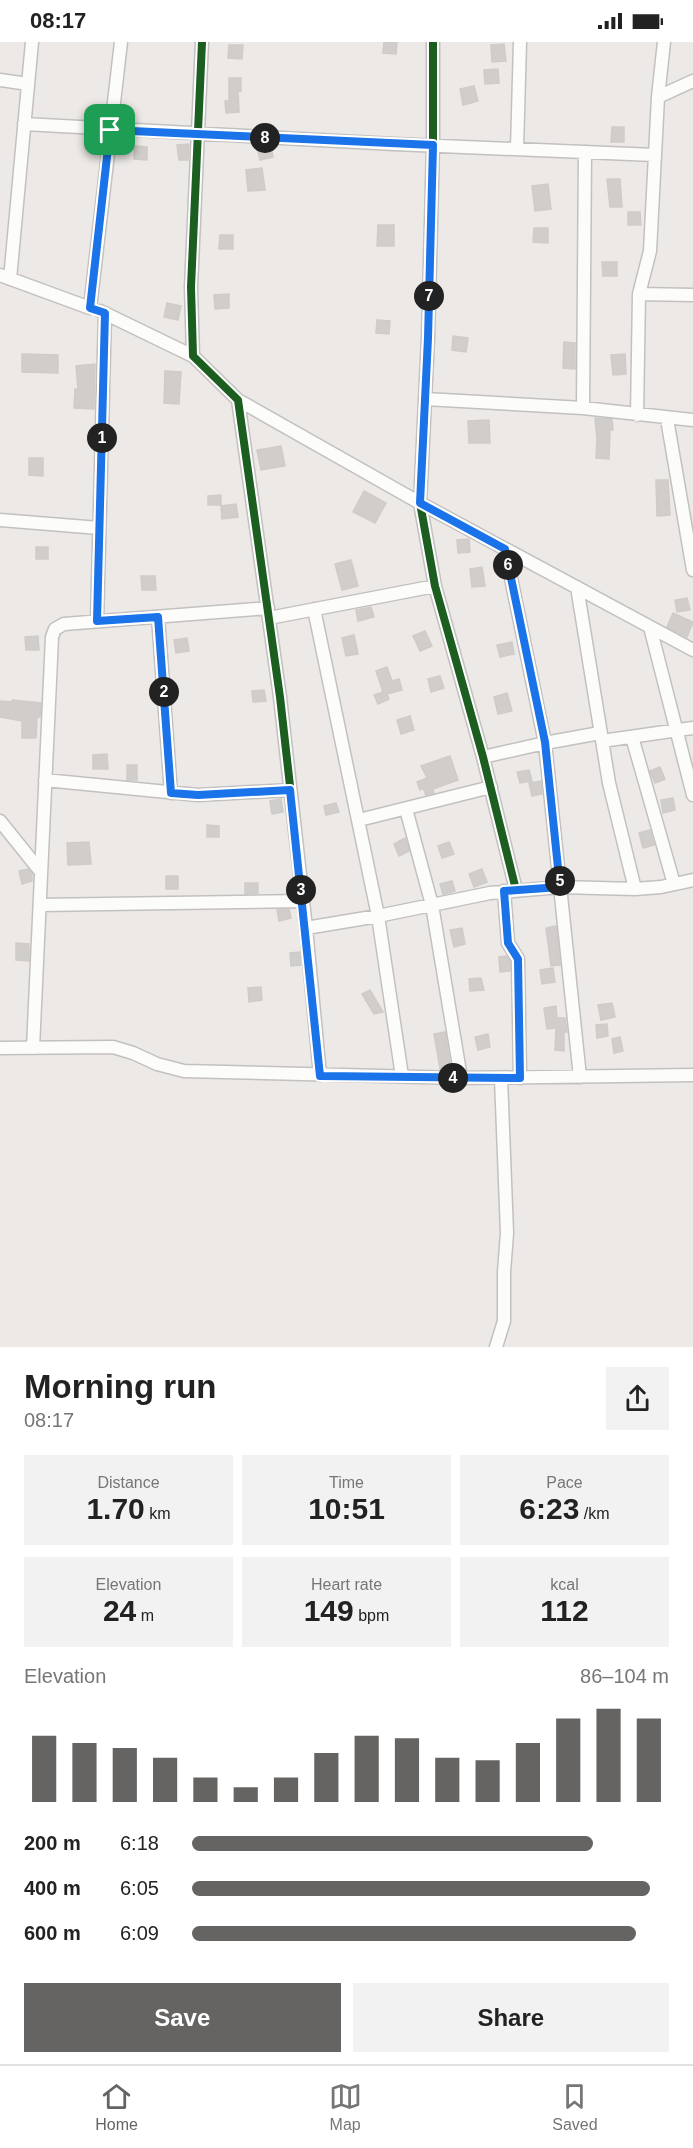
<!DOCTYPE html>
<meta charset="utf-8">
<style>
:root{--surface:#fff;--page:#f2f2f2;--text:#222;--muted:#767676;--line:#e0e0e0;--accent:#656463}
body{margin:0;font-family:Helvetica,sans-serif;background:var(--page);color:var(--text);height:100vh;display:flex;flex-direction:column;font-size:22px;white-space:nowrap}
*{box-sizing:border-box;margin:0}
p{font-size:20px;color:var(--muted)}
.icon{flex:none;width:33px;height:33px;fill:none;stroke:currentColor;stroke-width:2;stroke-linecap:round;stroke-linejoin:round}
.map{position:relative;height:1305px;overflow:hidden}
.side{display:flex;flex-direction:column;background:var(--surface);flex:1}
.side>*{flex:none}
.pin{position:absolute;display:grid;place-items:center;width:51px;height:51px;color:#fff;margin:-26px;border-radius:12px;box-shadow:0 3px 9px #0006}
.km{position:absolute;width:30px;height:30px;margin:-15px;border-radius:50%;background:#222;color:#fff;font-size:16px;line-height:30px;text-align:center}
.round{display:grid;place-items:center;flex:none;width:63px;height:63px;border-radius:0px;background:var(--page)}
.summary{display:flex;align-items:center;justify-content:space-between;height:102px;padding:0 24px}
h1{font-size:33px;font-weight:700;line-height:45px}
.metrics{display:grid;grid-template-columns:repeat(3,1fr);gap:9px;height:102px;padding:6px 24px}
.metrics div{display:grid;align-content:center;border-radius:0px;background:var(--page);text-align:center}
.metrics b{font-size:30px;font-weight:700}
.metrics small{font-size:16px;font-weight:400}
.metrics p{font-size:16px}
.chart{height:168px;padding:12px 24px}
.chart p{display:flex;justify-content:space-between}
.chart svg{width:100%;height:108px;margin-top:6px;stroke:var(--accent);stroke-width:6}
.action{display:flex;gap:12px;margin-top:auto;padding:12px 24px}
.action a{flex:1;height:69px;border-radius:0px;background:var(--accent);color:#fff;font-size:24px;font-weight:700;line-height:69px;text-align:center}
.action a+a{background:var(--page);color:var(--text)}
ul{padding:0 24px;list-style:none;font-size:20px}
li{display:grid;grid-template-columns:96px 72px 1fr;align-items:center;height:45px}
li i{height:15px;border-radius:8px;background:var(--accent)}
.status{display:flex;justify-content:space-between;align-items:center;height:42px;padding:0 30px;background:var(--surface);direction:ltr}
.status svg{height:16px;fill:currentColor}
.tabs{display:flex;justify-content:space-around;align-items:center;height:84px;border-top:2px solid var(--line);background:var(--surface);font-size:16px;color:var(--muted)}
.tabs a{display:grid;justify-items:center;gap:3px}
.tabs .selected{color:var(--accent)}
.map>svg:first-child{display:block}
</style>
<div class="status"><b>08:17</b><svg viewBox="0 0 49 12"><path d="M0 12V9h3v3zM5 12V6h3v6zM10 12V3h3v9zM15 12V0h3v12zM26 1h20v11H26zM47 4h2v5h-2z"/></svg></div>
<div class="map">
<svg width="693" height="1305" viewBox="0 0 693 1305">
<rect width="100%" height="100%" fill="#ece9e6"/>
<path fill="#d0cdcb" stroke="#cfcbc8" stroke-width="1.5" d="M384,0H397L396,12L383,11Z
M504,2L506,19L492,20L491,3Z
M229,3H243L242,17L228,16Z
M498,27L499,41L485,42L484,28Z
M229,36H241V49L238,48L239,70L226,71L225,59H229Z
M474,44L478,59L463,63L460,47Z
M612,85H624V100H611Z
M189,102L188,118H179L177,103Z
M265,103L271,104L273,115L260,118L257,105Z
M134,104L147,105V118L134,117Z
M262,126L265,148L248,149L246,128Z
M607,137H620L622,165H610Z
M548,142L551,167L535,169L532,144Z
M628,170H640L641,183H628Z
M378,183H394V204H377Z
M534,186H548V201L533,200Z
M220,193H233V207H219Z
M602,220H617V234H603Z
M229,252V266L215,267L214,253Z
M167,261L181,264L178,278L164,275Z
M377,278L390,279L389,292L376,291Z
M453,294L468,296L466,310L452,308Z
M564,300L575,301V327L563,326Z
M22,312L58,313V331L22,330Z
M625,312L626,332L613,333L611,313Z
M95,322L94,367L74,366L75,347H78L76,324Z
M165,329L181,330L179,362L164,361Z
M595,376L612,377L613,388H610L609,417L596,416L597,398Z
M489,378L490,401H469L468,379Z
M281,404L285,424L261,428L257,408Z
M29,416H43V434L29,433Z
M656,438H668L670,473L657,474Z
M364,449L386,461L375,481L353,470Z
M221,453V463H208V454Z
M236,462L238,475L222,477L221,464Z
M469,497L470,510L458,511L457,498Z
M36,505H48V517H36Z
M351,518L358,544L342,548L335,522Z
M482,525L485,544L472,545L470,527Z
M141,534H155L156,548H142Z
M687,556L690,568L677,570L675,558Z
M371,565L374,575L358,579L356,568Z
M673,571L693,580L687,595L667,585Z
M425,589L432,604L420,609L413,594Z
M354,593L358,612L346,614L342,596Z
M38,594L39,608H26L25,595Z
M187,596L189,609L176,611L174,598Z
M512,600L514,612L500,615L497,603Z
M387,625L392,639L399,637L402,648L387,652L389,657L378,662L374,653L383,650L376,629Z
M440,634L444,646L431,650L428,637Z
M264,648L266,659L253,660L252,649Z
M507,651L512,669L498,672L494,655Z
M12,658L41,661L40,675H37L36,696H22V679L0,675V659L12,660Z
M410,674L414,688L401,692L397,678Z
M107,712L108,727H93V713Z
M450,714L458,738L433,747L434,751L426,753L423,746L420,748L417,740L427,736L421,724Z
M127,723H137V738H127Z
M660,725L665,737L655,741L650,729Z
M529,728L532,739L520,741L517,730Z
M541,739L542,752L532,754L529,741Z
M673,756L675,768L663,771L661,758Z
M281,757L283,770L272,772L270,759Z
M336,761L339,770L326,773L324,764Z
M207,783L219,784V795H207Z
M650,788L654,803L643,806L639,791Z
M405,796L409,809L399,814L394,802Z
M89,800L91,822L68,823L67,801Z
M449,800L454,812L442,816L438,804Z
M28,827L32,832V839L22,842L19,829Z
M482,827L487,840L474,845L469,832Z
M166,834H178V847H166Z
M452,839L455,849L443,852L440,842Z
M245,841H258V851L245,852Z
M289,867L291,876L279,879L277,868Z
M556,884L560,923L551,924L546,886Z
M462,886L465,902L454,905L450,888Z
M16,901L29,902V919L16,918Z
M300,910L301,923L291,924L290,911Z
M506,914L510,919V929L500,930L499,915Z
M553,926L555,940L542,942L540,928Z
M481,936L484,948L470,949L469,937Z
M261,945L262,958L249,960L248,946Z
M370,948L383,970L374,972L362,952Z
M612,961L615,975L601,978L598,963Z
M556,964L557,976H565L567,990H564V1009L555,1008L556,986L547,987L544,966Z
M607,982L608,994L597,996L596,983Z
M445,990L451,1028L440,1027L437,1009L434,992Z
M488,992L490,1005L478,1008L475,995Z
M620,995L623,1009L614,1011L612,997Z"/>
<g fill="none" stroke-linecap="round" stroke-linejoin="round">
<defs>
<path id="minor" d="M202,0L191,245L193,314L238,358L280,655L306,886L320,1033
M433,0V103L428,296L420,461L435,544L483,715L516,848
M0,38L28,42
M658,55L693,39
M24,82L394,102L654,113
M517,107L520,0
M0,233L90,266L121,0
M10,237L32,0
M639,252L693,253
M100,269L193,314
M425,357L583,366L693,378
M238,358L420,461L693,608
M583,366L585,110
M637,373L639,252L650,209L658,55L664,0
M667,377L693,528
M0,478L99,486
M505,507L545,701L580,1035
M577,545L609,741L635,847
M314,567L378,874L402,1034
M158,575L171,751
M269,576L435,544
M97,579L105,271
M650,585L693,753
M632,695L674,842
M602,699L693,686
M483,715L545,701L600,691
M45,738L198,753L290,748
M406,767L432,863L461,1036
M359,778L491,745
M0,779L41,830
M504,849L508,901L518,917L520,1036
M40,863L303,859
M306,886L378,874L490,851L560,845L635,847L661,845L693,838
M0,1006L113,1005L133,1011L157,1022L184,1029L461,1036L693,1033
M33,1006L52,595L55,587L64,582L268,566
M496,1305L504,1279V1230L507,1191L501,1036"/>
</defs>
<use href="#minor" stroke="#c3c1c0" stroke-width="15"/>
<use href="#minor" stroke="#fcfcfb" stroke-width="12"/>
<defs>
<path id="cycleway" d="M202,0L191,245L193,314L238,358L280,655L306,886L320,1033
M433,0V103L428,296L420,461L435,544L483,715L516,848"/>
</defs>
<use href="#cycleway" stroke="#fff" stroke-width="11"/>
<use href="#cycleway" stroke="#1b5e20" stroke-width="8"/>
</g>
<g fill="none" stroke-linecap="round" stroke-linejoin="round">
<defs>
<path id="route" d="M110,88L433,103L428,296L420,461L505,507L545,700L560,845L504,849L508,901L518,917L520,1036L320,1034L290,748L198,753L171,751L158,575L97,579L105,271L90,266Z"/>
</defs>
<use href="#route" stroke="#fff" stroke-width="12"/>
<use href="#route" stroke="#1a73e8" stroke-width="8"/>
</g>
</svg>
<div class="pin" style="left:110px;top:88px;background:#1e9e55"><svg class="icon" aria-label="arrive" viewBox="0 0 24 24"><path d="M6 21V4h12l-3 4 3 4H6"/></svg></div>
<b class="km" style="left:102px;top:396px">1</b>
<b class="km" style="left:164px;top:650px">2</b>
<b class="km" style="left:301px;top:848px">3</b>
<b class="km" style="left:453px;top:1036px">4</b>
<b class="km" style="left:560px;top:839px">5</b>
<b class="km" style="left:508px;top:523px">6</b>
<b class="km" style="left:429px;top:254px">7</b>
<b class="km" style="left:265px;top:96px">8</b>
</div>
<section class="side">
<div class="summary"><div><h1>Morning run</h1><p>08:17</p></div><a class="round"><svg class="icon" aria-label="share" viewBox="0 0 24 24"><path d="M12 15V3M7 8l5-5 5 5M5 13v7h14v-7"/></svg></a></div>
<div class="metrics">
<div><p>Distance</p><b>1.70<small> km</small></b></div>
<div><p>Time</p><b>10:51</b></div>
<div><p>Pace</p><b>6:23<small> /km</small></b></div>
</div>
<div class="metrics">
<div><p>Elevation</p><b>24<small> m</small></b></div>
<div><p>Heart rate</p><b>149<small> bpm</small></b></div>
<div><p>kcal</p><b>112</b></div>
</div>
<div class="chart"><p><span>Elevation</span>86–104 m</p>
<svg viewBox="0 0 160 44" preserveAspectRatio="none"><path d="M5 44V17M15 44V20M25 44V22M35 44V26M45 44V34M55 44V38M65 44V34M75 44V24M85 44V17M95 44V18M105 44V26M115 44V27M125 44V20M135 44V10M145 44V6M155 44V10"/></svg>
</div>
<ul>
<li><b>200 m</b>6:18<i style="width:84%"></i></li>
<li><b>400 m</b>6:05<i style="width:96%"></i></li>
<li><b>600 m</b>6:09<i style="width:93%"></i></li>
</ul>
<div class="action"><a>Save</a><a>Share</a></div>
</section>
<nav class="tabs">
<a class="selected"><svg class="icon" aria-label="home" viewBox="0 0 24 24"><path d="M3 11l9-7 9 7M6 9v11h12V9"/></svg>Home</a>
<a><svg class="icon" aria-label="map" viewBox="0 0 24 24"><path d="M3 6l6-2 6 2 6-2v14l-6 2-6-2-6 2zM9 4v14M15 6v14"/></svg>Map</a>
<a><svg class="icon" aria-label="saved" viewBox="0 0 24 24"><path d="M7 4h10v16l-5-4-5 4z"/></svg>Saved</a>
</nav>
